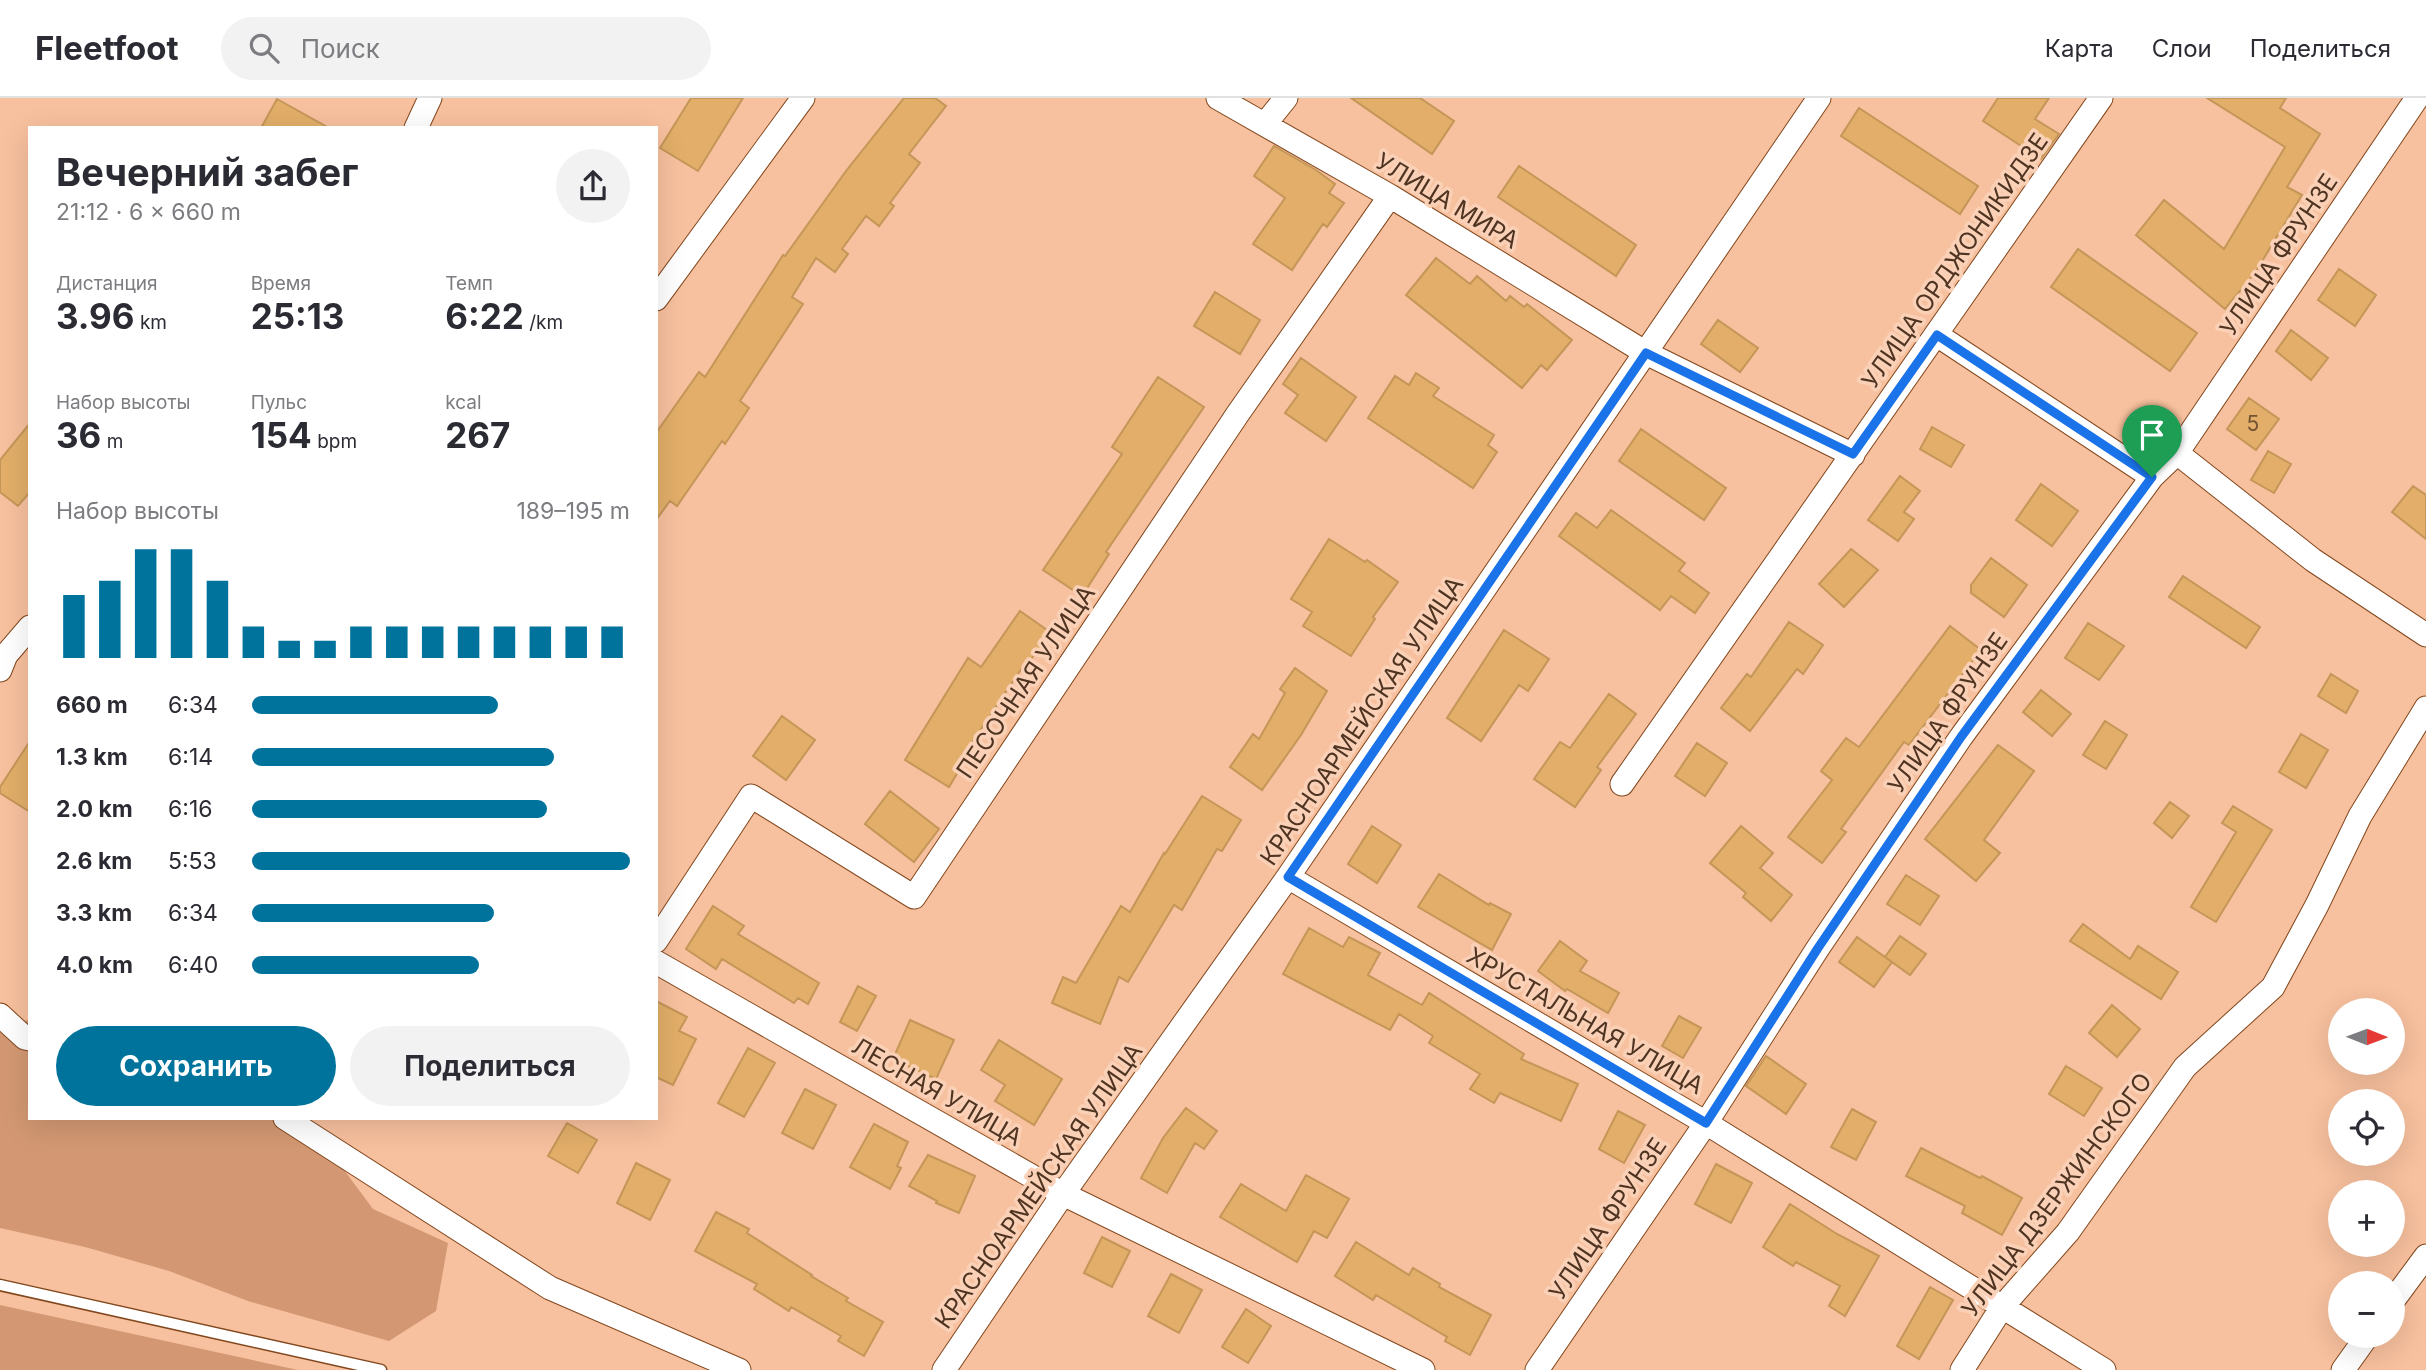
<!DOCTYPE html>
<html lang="ru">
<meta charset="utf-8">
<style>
:root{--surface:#fff;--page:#f2f2f3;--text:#2b2b33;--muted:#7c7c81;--line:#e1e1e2;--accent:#00739d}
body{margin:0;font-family:Inter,sans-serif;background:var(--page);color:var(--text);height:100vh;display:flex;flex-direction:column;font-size:26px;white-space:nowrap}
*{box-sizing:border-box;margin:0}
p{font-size:23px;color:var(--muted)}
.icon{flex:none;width:38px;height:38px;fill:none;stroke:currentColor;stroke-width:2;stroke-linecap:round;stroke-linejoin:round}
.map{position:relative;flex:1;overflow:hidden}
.drawer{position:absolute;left:28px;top:28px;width:630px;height:994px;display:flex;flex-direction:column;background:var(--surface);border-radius:0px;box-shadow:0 7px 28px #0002}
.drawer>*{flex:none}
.needle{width:46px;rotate:91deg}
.fabs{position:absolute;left:2328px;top:900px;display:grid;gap:14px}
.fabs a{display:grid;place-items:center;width:77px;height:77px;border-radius:50%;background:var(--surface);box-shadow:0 7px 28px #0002;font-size:35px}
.pin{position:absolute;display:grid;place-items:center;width:60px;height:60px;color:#fff;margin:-72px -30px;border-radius:50% 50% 50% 0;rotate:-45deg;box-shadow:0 0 7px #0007}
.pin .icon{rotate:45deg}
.round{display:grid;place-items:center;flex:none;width:74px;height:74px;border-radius:37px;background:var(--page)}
.summary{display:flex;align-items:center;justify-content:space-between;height:119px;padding:0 28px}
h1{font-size:38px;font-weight:700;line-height:52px}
.metrics{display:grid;grid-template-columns:repeat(3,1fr);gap:10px;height:119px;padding:7px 28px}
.metrics div{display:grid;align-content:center}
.metrics b{font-size:35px;font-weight:700}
.metrics small{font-size:19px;font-weight:400}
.metrics p{font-size:19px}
.chart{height:196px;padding:14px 28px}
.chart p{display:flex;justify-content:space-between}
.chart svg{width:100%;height:126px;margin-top:7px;stroke:var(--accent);stroke-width:6}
.button{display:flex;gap:14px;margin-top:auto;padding:14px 28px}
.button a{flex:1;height:80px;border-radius:42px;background:var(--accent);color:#fff;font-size:28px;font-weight:700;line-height:80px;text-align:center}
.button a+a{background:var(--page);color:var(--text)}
ul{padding:0 28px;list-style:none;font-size:23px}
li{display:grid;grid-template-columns:112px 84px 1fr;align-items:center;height:52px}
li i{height:18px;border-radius:9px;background:var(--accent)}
header{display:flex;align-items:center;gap:42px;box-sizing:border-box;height:98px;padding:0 35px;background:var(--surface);border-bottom:2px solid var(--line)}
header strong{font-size:33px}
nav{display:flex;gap:38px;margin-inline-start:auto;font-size:24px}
.search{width:490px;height:63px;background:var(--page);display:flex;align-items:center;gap:18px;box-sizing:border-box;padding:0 24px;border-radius:38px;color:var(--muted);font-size:26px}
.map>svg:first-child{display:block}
</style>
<header>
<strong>Fleetfoot</strong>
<div class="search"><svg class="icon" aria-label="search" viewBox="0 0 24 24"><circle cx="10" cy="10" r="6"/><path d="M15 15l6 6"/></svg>Поиск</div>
<nav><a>Карта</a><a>Слои</a><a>Поделиться</a></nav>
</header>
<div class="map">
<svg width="2426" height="1272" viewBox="0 0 2426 1272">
<rect width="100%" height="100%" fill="#f7c09e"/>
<path fill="#d39873" d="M30,922V1020H278L324,1045L373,1111L448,1145L436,1213L389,1243L248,1203L169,1173L85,1149L0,1130V926Z
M0,1207L298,1272H0Z"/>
<path fill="#e2ae69" stroke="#c49658" stroke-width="2" d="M691,0H743L698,73L660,50Z
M904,0H935L946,8L909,56L920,65L890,105L894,108L879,128L866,118L842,151L848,156L835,174L816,160L792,199L803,206L740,303L749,310L725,346L722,343L677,408L670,403L656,422V335L699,274L705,279L783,157L785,158L846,73Z
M1351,0H1420L1454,23L1432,56Z
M1998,0H2049L2035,21L2059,36L2041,61L1983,23Z
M2207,0H2286L2280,10L2320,36L2287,89L2302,97L2255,175L2225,211L2136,137L2164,102L2224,151L2285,49Z
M277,1L329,30H261Z
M1859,10L1978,88L1960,116L1841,38Z
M1274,48L1316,72L1335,86L1329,95L1344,105L1327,129L1323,126L1292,172L1253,146L1285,100L1254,78Z
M1519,68L1636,147L1616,178L1498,99Z
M2078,151L2197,235L2170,273L2051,189Z
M1436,160L1470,186L1477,178L1506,203L1510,198L1524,209L1527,206L1572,242L1547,272L1541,267L1522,290L1406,197Z
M2339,171L2376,197L2355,228L2318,202Z
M1215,194L1260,222L1240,256L1194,228Z
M1718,222L1758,250L1740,274L1701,246Z
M2291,232L2328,260L2311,282L2276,253Z
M1301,260L1356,299L1326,343L1285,315L1298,297L1283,286Z
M1416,275L1439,290L1433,298L1494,337L1488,347L1497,354L1473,390L1368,320L1395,278L1409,287Z
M1158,279L1204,309L1106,454L1109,456L1082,498L1043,472L1122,356L1112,349Z
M2249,300L2279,321L2256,352L2227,331Z
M30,325V394L18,408L0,394V362Z
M1932,329L1964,347L1951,369L1920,351Z
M1641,331L1726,390L1704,422L1619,363Z
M2268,353L2291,366L2274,395L2251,382Z
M1900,378L1920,393L1904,414L1914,421L1898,443L1868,422Z
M2041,386L2078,413L2052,448L2016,422Z
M2413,388L2426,397V441L2392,414Z
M1611,412L1685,465L1679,473L1709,495L1695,515L1671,498L1660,512L1559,438L1576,415L1597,430Z
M1329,441L1365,464L1367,462L1398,484L1373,519L1375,521L1351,558L1303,528L1312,514L1291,501Z
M1851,451L1878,472L1844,509L1819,486Z
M1991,460L2027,487L2004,519L1971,495V487Z
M2183,478L2260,529L2246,550L2169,499Z
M1020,513L1050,534L1030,563L1028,561L967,652L970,654L949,689L905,662L968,560L981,569Z
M1789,524L1823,547L1803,576L1797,571L1750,633L1721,610L1747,576L1751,579Z
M2088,525L2124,548L2099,582L2065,560Z
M1950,528L1981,552L1909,647L1904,644L1841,731L1846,734L1822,765L1788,739L1832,682L1821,673L1846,640L1859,649Z
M1504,532L1549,561L1528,593L1519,587L1481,643L1447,620Z
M1295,570L1327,593L1301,637L1262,692L1230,669L1253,636L1259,641L1285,595L1280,591Z
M2331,576L2358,593L2346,615L2318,598Z
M2041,592L2071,616L2052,638L2023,614Z
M1609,596L1636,616L1597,669L1601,672L1575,709L1534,681L1560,644L1570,650Z
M782,618L815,642L786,682L753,658Z
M2105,623L2127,637L2106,671L2083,657Z
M2301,636L2328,652L2306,690L2279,674Z
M30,643V714L0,695V689Z
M1697,645L1727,665L1705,698L1675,678Z
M1998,647L2034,673L1984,742L2000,755L1976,783L1925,741Z
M890,693L939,731L914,764L865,726Z
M1202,698L1241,722L1222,753L1217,751L1182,812L1174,807L1128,884L1119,879L1100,926L1052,905L1063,879L1076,885L1121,808L1130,814L1164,755L1165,756Z
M2170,704L2189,718L2172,740L2154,725Z
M2233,708L2272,732L2216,824L2191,809L2236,734L2222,725Z
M1372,728L1401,747L1377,785L1348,766Z
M1741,728L1773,755L1760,770L1792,797L1771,823L1743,799L1746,795L1710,765Z
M1439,776L1489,807L1490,805L1511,816L1492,852L1418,809Z
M1906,777L1939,798L1920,827L1887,806Z
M713,808L744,828L738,836L819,885L808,906L798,900L794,905L722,861L716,871L686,851Z
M2083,826L2130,861L2138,848L2178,874L2161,901L2070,843Z
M1309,830L1343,849L1349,839L1380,855L1368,877L1422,907L1429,895L1524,956L1521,961L1578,986L1561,1023L1500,995L1494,1005L1470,991L1480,976L1429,945L1433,938L1399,916L1390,932L1283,876Z
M1900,838L1926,856L1910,877L1885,859Z
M1857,839L1892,864L1874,889L1839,864Z
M1560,843L1587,863L1580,873L1619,895L1608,915L1567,891L1565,893L1538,873Z
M858,888L876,898L857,933L840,924Z
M656,903L687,919L679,933L696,941L673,987L656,979Z
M2112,907L2140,931L2117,959L2089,935Z
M1679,918L1701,930L1683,960L1662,948Z
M910,922L954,942L936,981L893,961Z
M999,942L1062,981L1034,1027L995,1003L1005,987L981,972Z
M748,950L775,965L744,1019L718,1005Z
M1766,958L1806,986L1786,1016L1746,988Z
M2066,968L2102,990L2084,1018L2049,996Z
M805,991L836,1007L813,1051L782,1035Z
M1186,1010L1217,1033L1204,1051L1195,1045L1167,1095L1141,1080L1163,1040Z
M1852,1011L1876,1024L1856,1062L1831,1049Z
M1618,1013L1645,1027L1624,1065L1599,1051Z
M567,1025L597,1042L578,1075L548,1058Z
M874,1026L908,1044L897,1068L901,1070L890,1091L850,1069Z
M1921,1050L1980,1080L1982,1078L2022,1100L2002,1137L1962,1115L1965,1108L1906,1078Z
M928,1057L975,1078L959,1115L936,1105L937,1103L909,1088Z
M636,1065L670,1082L650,1122L617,1105Z
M1716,1066L1752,1085L1731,1125L1695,1106Z
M1306,1077L1349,1101L1327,1140L1314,1133L1297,1164L1220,1119L1241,1086L1286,1113Z
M1790,1106L1837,1136L1879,1158L1845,1218L1829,1208L1840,1188L1796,1164L1793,1168L1763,1149Z
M716,1114L749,1131L747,1135L812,1177L811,1178L848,1200L846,1203L883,1224L864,1258L838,1243L841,1238L791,1209L789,1213L754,1191L757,1186L695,1153Z
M1102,1139L1130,1153L1112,1189L1084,1175Z
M1356,1144L1409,1177L1413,1170L1440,1186L1439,1189L1491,1217L1470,1257L1445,1243L1447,1239L1376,1197L1373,1202L1335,1178Z
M1171,1176L1202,1192L1179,1235L1148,1218Z
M1930,1189L1953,1202L1919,1261L1897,1248Z
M1246,1211L1271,1228L1248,1265L1222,1249Z"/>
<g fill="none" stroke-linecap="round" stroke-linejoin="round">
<defs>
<path id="lane" d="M0,1187L381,1272"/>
<path id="street" d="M1218,0L1390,98L1646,255L1853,357
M1265,26L1286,0
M416,30L430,0
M656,201L803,0
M1937,237L2152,379
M2177,355L2313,462L2426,537
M0,572L6,557L30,529
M1622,686L2101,0
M1288,779L1706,1025L2104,1272
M656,843L751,698L914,799L1237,317L1390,98
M656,864L1063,1096L1423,1272
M0,917L25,940L30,941
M285,1020L550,1190L739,1272
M2392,1204L2426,1158
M944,1272L1063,1096L1288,779L1819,0
M1537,1272L1706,1025L1818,850L1961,639L2152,379L2177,355L2417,0
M1962,1272L2002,1209L2068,1134L2185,969L2273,889L2317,807L2360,718L2426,610
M2343,1272L2368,1237"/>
</defs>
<use href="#lane" stroke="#82471d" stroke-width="13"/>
<use href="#street" stroke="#82471d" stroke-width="25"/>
<use href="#lane" stroke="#fff" stroke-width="10"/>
<use href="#street" stroke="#fff" stroke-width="23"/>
</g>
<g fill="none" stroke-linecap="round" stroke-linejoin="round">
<defs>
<path id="route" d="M1937,237L2152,379L1961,639L1818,850L1706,1025L1288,779L1646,255L1853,356Z"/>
</defs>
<use href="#route" stroke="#fff" stroke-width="14"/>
<use href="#route" stroke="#1a73e8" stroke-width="9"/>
</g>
<g text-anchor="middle" stroke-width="7" stroke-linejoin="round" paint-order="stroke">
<g font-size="21" fill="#745234">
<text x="2253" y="333">5</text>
</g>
<g font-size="24" fill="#4f3422" stroke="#fad1b7">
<text transform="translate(1447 103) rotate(31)" y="8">УЛИЦА МИРА</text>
<text transform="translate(2279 157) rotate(-56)" y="8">УЛИЦА ФРУНЗЕ</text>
<text transform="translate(1955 163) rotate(-55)" y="8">УЛИЦА ОРДЖОНИКИДЗЕ</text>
<text transform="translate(1026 584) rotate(-56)" y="8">ПЕСОЧНАЯ УЛИЦА</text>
<text transform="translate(1948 615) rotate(-55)" y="8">УЛИЦА ФРУНЗЕ</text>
<text transform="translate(1362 623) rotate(-56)" y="8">КРАСНОАРМЕЙСКАЯ УЛИЦА</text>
<text transform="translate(1585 923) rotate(30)" y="8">ХРУСТАЛЬНАЯ УЛИЦА</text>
<text transform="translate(937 994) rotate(30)" y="8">ЛЕСНАЯ УЛИЦА</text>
<text transform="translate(1039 1088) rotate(-55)" y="8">КРАСНОАРМЕЙСКАЯ УЛИЦА</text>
<text transform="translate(2057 1097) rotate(-53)" y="8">УЛИЦА ДЗЕРЖИНСКОГО</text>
<text transform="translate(1608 1121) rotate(-56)" y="8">УЛИЦА ФРУНЗЕ</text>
</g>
</g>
</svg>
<div class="fabs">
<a><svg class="needle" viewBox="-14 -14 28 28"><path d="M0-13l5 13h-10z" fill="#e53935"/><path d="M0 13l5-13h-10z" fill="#7c7c81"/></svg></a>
<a><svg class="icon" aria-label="locate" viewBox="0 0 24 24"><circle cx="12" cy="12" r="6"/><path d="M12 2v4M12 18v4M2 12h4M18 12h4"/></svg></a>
<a>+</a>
<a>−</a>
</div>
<div class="pin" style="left:2152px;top:379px;background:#1e9e55"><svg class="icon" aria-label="arrive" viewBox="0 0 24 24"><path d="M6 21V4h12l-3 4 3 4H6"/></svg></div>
<section class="drawer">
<div class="summary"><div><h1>Вечерний забег</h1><p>21:12 · 6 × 660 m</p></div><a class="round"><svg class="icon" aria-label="share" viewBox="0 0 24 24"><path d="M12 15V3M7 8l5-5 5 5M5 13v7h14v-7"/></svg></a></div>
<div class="metrics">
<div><p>Дистанция</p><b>3.96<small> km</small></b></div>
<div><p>Время</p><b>25:13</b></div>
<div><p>Темп</p><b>6:22<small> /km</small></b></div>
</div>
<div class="metrics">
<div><p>Набор высоты</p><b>36<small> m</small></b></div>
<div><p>Пульс</p><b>154<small> bpm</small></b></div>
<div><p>kcal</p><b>267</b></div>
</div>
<div class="chart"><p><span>Набор высоты</span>189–195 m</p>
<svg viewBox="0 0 160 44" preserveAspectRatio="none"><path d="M5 44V22M15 44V17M25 44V6M35 44V6M45 44V17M55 44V33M65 44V38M75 44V38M85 44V33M95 44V33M105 44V33M115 44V33M125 44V33M135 44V33M145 44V33M155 44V33"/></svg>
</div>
<ul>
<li><b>660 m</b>6:34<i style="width:65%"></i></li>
<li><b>1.3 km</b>6:14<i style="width:80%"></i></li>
<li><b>2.0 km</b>6:16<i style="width:78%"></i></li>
<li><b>2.6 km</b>5:53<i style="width:100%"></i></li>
<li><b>3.3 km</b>6:34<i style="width:64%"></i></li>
<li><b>4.0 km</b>6:40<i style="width:60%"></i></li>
</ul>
<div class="button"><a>Сохранить</a><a>Поделиться</a></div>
</section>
</div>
